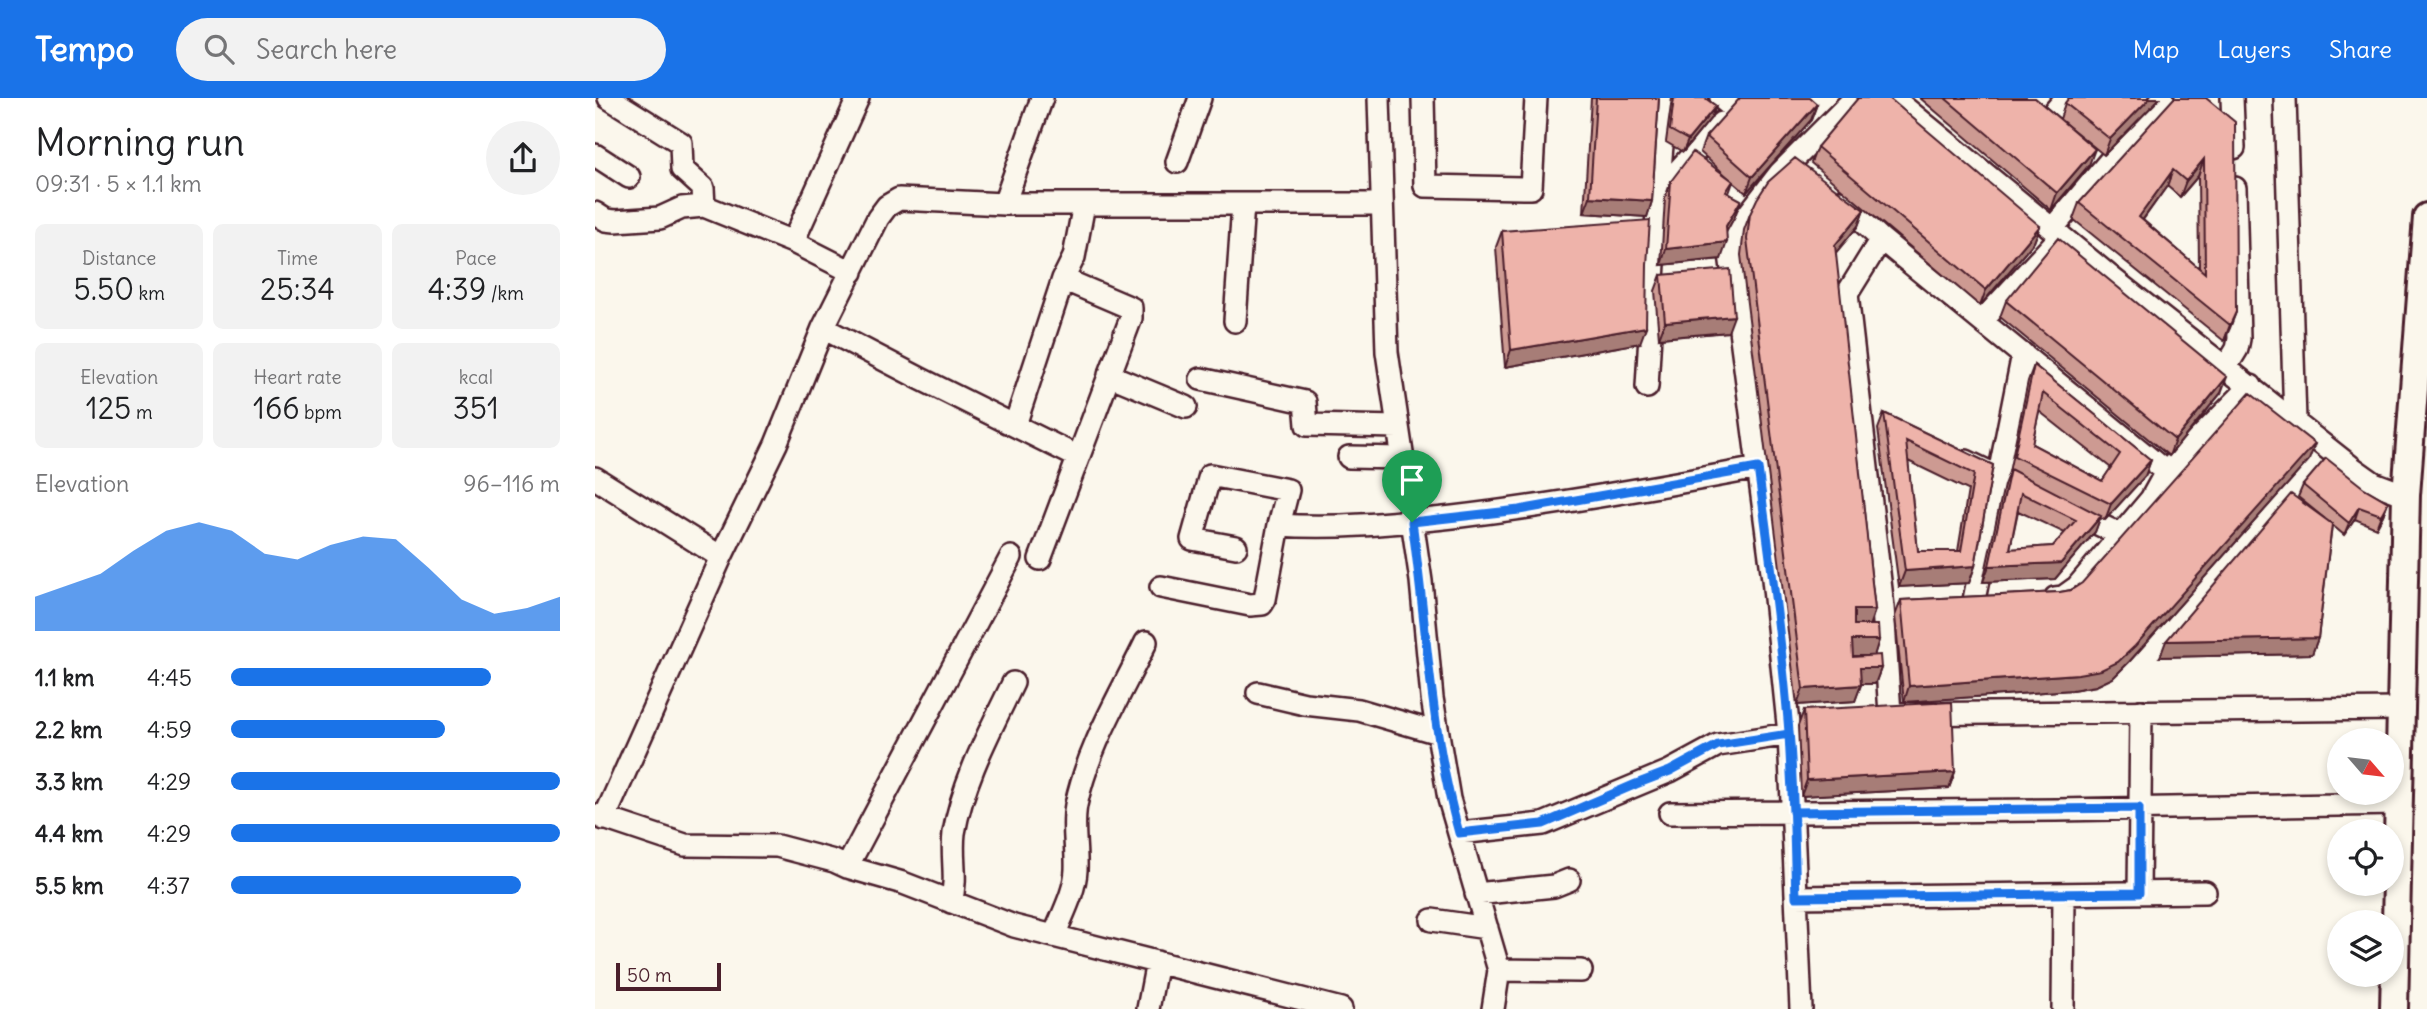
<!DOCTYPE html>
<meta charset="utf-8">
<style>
:root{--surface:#fff;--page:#f2f2f2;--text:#202124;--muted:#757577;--accent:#1a73e8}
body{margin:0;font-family:Delius,sans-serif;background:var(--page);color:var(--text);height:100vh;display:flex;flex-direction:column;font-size:26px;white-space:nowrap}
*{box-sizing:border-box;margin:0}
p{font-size:23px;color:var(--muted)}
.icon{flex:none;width:38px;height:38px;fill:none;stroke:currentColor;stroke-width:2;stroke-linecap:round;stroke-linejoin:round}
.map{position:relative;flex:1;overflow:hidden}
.details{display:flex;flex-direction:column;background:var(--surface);width:595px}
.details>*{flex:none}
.needle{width:46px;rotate:118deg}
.tools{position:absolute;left:1732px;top:630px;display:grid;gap:14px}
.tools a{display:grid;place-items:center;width:77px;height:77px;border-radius:50%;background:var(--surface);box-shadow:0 4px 10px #0003;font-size:35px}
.scale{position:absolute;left:21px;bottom:18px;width:105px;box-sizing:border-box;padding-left:7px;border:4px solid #4a1f2b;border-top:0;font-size:19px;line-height:24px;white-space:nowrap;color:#4a1f2b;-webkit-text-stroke:5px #fbf7ec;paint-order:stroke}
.pin{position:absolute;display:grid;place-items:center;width:60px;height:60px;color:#fff;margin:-72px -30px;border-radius:50% 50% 50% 0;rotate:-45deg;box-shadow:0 0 7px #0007}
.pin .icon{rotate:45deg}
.round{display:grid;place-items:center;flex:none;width:74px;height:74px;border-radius:37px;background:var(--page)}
.overview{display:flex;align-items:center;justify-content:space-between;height:119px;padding:0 35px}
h1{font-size:38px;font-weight:600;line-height:52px}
.stats{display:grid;grid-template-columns:repeat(3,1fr);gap:10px;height:119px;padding:7px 35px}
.stats div{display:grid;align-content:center;border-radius:10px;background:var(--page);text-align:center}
.stats b{font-size:30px;font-weight:600}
.stats small{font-size:19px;font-weight:400}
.stats p{font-size:19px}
.chart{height:196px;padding:14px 35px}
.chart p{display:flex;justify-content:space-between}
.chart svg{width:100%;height:126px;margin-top:7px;fill:var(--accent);opacity:.7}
ul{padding:0 35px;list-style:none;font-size:23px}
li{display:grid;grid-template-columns:112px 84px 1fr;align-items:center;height:52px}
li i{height:18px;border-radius:9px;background:var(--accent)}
header{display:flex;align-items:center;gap:42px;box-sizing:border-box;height:98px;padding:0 35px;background:var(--accent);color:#fff}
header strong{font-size:33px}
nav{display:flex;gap:38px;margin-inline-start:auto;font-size:24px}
.search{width:490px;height:63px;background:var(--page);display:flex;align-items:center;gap:18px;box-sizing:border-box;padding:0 24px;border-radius:38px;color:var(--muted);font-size:26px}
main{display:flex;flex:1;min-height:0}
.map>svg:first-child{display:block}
</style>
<header>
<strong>Tempo</strong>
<div class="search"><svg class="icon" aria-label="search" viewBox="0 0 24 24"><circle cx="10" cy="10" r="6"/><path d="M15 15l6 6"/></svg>Search here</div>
<nav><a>Map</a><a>Layers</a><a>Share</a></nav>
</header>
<main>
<section class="details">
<div class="overview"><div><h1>Morning run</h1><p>09:31 · 5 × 1.1 km</p></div><a class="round"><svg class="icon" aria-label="share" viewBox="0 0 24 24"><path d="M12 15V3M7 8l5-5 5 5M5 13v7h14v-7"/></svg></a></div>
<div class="stats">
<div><p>Distance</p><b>5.50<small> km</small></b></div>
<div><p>Time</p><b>25:34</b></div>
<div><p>Pace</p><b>4:39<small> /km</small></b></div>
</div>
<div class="stats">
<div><p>Elevation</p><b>125<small> m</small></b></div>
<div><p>Heart rate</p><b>166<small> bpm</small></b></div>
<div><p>kcal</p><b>351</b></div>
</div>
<div class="chart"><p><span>Elevation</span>96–116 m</p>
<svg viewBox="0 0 160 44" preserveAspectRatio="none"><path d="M0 44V32L10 28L20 24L30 16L40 9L50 6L60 9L70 17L80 19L90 14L100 11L110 12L120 22L130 33L140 38L150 36L160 32V44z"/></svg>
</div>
<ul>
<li><b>1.1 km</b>4:45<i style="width:79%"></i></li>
<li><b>2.2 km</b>4:59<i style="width:65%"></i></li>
<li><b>3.3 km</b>4:29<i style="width:100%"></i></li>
<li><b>4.4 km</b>4:29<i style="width:100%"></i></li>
<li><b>5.5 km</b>4:37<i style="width:88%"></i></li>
</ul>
</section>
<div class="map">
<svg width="1832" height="911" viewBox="0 0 1832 911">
<rect width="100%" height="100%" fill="#fbf7ec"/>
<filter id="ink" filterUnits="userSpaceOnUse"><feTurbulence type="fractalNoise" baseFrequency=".0143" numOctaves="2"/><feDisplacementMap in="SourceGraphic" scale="14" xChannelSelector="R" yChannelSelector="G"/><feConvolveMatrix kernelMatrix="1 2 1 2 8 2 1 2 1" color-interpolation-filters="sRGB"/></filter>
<g filter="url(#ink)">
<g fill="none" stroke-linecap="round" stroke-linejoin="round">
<defs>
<path id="minor" d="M14,0L86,45L87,71L108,90L109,108
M784,0L792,254L826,483L837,600L854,701L904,872L898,911
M828,0L830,88L928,90H936L941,0
M1126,0L1157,26
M1298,0L1518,181L1755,368L1779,385L1811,397
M1637,0L1639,50
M1690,0L1700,323
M1454,20L1471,0
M0,57L34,79
M582,64L605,0
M1063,95L1126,25
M1245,103L1286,141L1571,374
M409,106L447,0
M0,115L11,122L20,123L65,120L87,110L109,108L198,144L257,174
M1457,131L1568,0
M1286,141L1252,196L1288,509L1295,616L1805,611
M198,144L263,0
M640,223L648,106
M1387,223L1466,138
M228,230L326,281L483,359
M1631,269L1642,251L1644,241L1640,90
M514,277L591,309
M606,281L710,304L712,327L803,329
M1052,289L1063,95L1071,0
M420,327L468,181L479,159L489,106
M754,359L807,360
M1371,363L1437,395
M0,380L126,459
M1478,414L1526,437
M684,427C741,431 801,425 858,419C961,407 1062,389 1163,370
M445,461L536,220V210L468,181
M566,489L655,507L667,506L670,501L684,427L693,392L615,377L597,441L641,449
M1460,500L1468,499L1482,489L1556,401L1571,374L1656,288
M1378,507L1428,256
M663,595L710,606L764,612L843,635
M1075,715L1462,712L1803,706
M0,717L90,747L182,748L239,763L252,769L308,785L419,828L746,911
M9,721L126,459L181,346L228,230L283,120L292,108L304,101L409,106H787
M864,735L948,726L1075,673L1123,647L1194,636
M252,769L416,459
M1544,795L1546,613
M881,796L959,788L974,782
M1201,799L1610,794
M356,804C363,780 356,760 359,735C368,682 395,633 418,585
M837,822L892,830
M459,838C467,817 480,794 481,772C482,750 477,729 481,707C493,649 526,596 551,544
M904,872L986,873
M553,911L562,864
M1206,911L1194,636L1178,481L1135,156L1142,131L1185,75L1260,0
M1468,911L1469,796"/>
<path id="major" d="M1799,911L1811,397L1832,119"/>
</defs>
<use href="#minor" stroke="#4a1f2b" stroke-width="26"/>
<use href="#major" stroke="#4a1f2b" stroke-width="32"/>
<use href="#minor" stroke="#fbf7ec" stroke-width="21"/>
<use href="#major" stroke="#fbf7ec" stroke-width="26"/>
</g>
<path fill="#cd9a92" stroke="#4a1f2b" stroke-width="2" fill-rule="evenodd" d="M996,0H1064L1057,103L1052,119L989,115Z
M1077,0H1110L1121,8L1116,20L1088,54L1071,44Z
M1325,0H1440L1465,21L1470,5L1474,0H1565L1509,57L1467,23L1494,67L1456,112Z
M1611,0L1641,214L1629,243L1478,121L1484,105ZM1603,78L1604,170L1548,122L1572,88L1585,99Z
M1222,6L1216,22L1151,95L1138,84L1134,95L1140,118L1131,133L1126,161L1066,167L1070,100L1076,83L1135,81L1105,54L1111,38Z
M1222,49L1445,128L1439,144L1385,208L1216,65Z
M1269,112L1263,128L1240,155L1280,512L1275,527L1284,542L1279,557L1286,570L1280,586H1266L1260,603L1202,607L1146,157L1149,132L1155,116Z
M907,133L1045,245L910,269L901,149Z
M1066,177L1133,234L1064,240L1060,193Z
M1411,203L1626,295L1574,358L1405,219Z
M1439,267L1556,362L1550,378L1510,422L1505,420L1500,434L1460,481L1388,484L1409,387L1414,374L1433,283ZM1444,313L1516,370L1507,383L1437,346ZM1423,413L1470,435L1458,448L1415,451Z
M1289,315L1398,367L1380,468L1374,485L1304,489L1283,331ZM1313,363L1373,392L1363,453H1323Z
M1714,362L1534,564L1518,580L1501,588L1477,592L1309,604L1300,518L1306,502L1465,494L1476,492Z
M1708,387L1769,390L1793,404L1788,417L1781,430L1760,421L1749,437L1737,427L1723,540L1717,556L1565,559L1729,420L1703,399Z
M1209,612L1360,674L1354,690L1206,698L1203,628Z"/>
<path fill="#a77d77" stroke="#4a1f2b" stroke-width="2" d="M1555,0H1565L1509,57L1515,41Z
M1222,6L1216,22L1151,95L1157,79Z
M1121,8L1116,20L1088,54L1093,42Z
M1500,51L1494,67L1456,112L1462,95Z
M1609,61L1603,78L1585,99L1591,83Z
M1578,72L1572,88L1538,135L1544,119Z
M995,99L1057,103L1052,119L989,115Z
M1146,102L1140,118L1126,144L1131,128Z
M1269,112L1263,128L1234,163L1240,147Z
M1445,128L1439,144L1385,208L1391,192Z
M1132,144L1126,161L1066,167L1071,151Z
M1641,214L1635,230L1629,243L1635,227Z
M1139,218L1133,234L1064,240L1070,224Z
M1051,229L1045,245L910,269L916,252Z
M1632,279L1626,295L1574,358L1580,342Z
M1720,346L1714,362L1534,564L1518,580L1501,588L1477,592L1309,604L1314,588L1483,576Z
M1556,362L1550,378L1510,422L1516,406Z
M1793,404L1788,417L1781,430L1786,417Z
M1764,409L1760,421L1749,437L1754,425Z
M1506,418L1500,434L1460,481L1388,484L1394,468L1466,465Z
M1380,468L1374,485L1304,489L1310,473Z
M1259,512H1280L1274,528L1253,529Z
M1723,540L1717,556L1565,559L1571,543Z
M1257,542H1284L1279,558H1252Z
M1265,570H1286L1280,586H1259Z
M1266,587L1260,603L1202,607L1208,591Z
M1360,674L1354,690L1206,698L1212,682Z"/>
<path fill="#eeb3aa" stroke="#4a1f2b" stroke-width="2" fill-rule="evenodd" d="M1001,0H1064L1057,103L995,99Z
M1079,0H1110L1121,8L1093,42L1075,32Z
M1145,0H1215L1222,6L1157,79L1111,38Z
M1263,0H1294L1445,128L1391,192L1222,49Z
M1350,0H1440L1500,51L1462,95Z
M1474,0H1555L1515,41L1470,5Z
M1579,0H1611L1640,24L1641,214L1635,227L1484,105ZM1609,61L1610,175L1544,119L1578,72L1591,83Z
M1098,54L1138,83L1131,94L1146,102L1131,128L1132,144L1071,151L1076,83Z
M1200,60L1269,112L1240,147L1280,512H1259V527H1283L1284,542H1257L1258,559L1285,557L1286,570H1265L1266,587L1208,591L1152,141L1155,116L1162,101L1173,84Z
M1055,122L1052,167L1051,229L916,252L907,133Z
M1463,140L1632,279L1580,342L1411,203Z
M1135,171L1139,218L1070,224L1066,177Z
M1439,267L1556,362L1516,406L1419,358ZM1448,295L1525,356L1507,383L1437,346Z
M1655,295L1720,346L1540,548L1523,564L1506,572L1483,576L1314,588L1306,502L1465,494L1476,492L1487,485Z
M1289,315L1398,367L1380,468L1310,473ZM1311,343L1379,376L1366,453H1323Z
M1731,360L1769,390L1793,404L1786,417L1764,409L1754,425L1708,387Z
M1415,371L1506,418L1466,465L1394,468ZM1426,395L1481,422L1458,448L1415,451Z
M1696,396L1737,426L1723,540L1571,543Z
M1357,604L1360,674L1212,682L1209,612Z"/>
</g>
<g fill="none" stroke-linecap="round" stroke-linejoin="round" filter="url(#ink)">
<defs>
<path id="route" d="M817,424C832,528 835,633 864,735L948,726L1041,686L1075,673L1123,647L1194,636L1198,714L1544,710V795L1201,799C1199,744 1199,689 1194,634C1187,546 1175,458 1163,370L924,412L817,424"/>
</defs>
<use href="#route" stroke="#fff" stroke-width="14"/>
<use href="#route" stroke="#1a73e8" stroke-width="9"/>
</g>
</svg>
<div class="tools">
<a><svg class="needle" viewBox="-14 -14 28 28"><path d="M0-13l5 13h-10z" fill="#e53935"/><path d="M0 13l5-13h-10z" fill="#757577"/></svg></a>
<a><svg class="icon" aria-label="locate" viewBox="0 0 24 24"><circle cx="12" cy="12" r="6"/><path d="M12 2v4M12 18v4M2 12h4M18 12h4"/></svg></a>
<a><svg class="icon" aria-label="layers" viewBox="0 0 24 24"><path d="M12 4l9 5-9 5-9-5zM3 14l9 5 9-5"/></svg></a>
</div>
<div class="scale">50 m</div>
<div class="pin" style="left:817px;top:424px;background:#1e9e55"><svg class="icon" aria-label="arrive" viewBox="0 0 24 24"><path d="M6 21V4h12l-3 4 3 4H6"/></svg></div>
</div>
</main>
